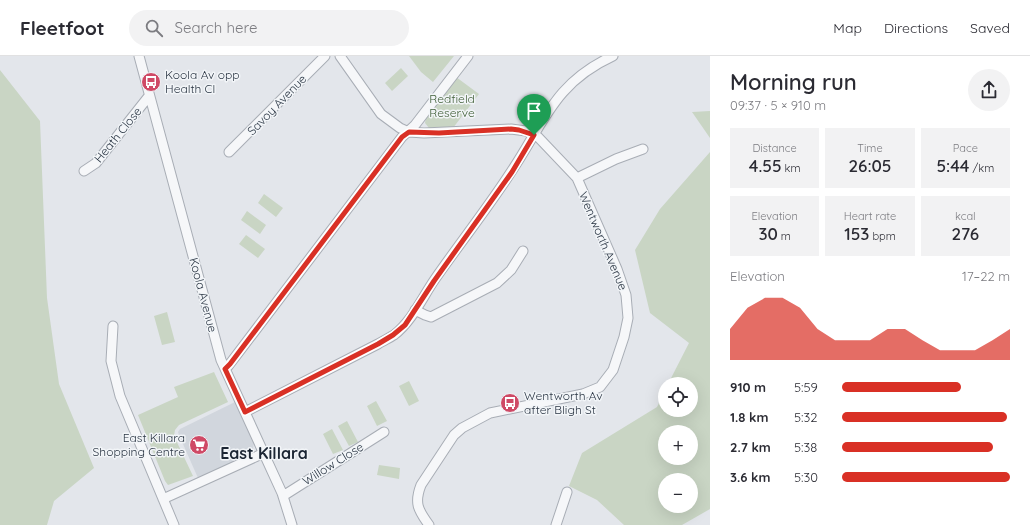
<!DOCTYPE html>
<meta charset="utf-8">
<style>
:root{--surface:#fff;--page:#f2f2f3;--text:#2b2b33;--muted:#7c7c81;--line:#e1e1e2;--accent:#d93025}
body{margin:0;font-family:Quicksand,sans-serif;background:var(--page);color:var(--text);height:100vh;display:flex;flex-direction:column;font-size:15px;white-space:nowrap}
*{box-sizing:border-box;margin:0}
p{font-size:13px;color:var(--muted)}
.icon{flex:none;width:22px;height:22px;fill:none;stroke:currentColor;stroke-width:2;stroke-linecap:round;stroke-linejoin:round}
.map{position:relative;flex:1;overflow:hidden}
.details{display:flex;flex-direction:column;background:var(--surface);width:320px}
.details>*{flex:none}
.tools{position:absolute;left:658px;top:321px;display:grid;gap:8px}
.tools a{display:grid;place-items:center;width:40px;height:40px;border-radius:50%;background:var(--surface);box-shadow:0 4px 16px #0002;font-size:20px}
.pin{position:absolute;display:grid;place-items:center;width:34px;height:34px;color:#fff;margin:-41px -17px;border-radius:50% 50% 50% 0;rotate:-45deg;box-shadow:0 0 4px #0007}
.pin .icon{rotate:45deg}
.round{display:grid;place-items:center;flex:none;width:42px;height:42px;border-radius:21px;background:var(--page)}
.headline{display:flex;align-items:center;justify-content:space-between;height:68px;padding:0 20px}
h1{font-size:22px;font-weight:600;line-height:30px}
.metrics{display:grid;grid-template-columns:repeat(3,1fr);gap:6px;height:68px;padding:4px 20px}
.metrics div{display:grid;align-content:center;border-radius:0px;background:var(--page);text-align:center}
.metrics b{font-size:17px;font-weight:600}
.metrics small{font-size:11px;font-weight:400}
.metrics p{font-size:11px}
.chart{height:112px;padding:8px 20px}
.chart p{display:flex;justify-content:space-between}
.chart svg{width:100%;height:72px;margin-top:4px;fill:var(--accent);opacity:.7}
ul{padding:0 20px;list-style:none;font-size:13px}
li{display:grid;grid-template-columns:64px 48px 1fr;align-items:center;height:30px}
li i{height:10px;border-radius:5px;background:var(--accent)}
header{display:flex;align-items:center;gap:24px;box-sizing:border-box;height:56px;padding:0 20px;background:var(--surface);border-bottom:1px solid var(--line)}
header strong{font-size:19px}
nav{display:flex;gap:22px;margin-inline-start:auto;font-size:14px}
.search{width:280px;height:36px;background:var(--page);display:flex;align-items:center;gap:10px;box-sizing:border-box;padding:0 14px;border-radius:22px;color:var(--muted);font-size:15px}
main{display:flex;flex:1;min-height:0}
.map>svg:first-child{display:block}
</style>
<header>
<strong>Fleetfoot</strong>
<div class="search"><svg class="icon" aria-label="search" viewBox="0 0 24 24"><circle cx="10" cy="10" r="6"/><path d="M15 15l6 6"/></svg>Search here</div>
<nav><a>Map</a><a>Directions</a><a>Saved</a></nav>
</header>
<main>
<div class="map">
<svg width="710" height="469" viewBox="0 0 710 469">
<rect width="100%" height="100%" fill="#e3e6eb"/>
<path fill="#d1d6dd" d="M235,346L254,386L253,394L248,401L198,422L179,379L178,376L180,373Z"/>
<path fill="#c9d5c4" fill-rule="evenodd" d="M409,0H454L433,26L421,16Z
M401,12L408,20L392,35L385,27Z
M0,14L40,65L47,242L59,328L94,412L54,445L47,469H0Z
M456,21L479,38L453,72H429L425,67L426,61Z
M710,55V82L692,56Z
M710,96V453L682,469H624L597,444L569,430L582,397L657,351L665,335V354H691V328H668L689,287L650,257L635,194L660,153ZM665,376H691V402H665ZM665,424H691V450H665Z
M264,138L283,152L276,161L258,147Z
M247,155L266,169L260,178L241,164Z
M246,179L265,193L258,202L239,188Z
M167,256L175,286L162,289L154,260Z
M214,316L228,346L179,369L175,374L174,380L193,420L168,429L165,425L138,359L178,341L174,331Z
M409,325L419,345L409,350L399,330Z
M376,345L387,365L377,370L367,350Z
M347,365L358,386L349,390L338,370Z
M332,373L343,394L333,398L323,378Z
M379,409L400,412L399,423L377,419Z"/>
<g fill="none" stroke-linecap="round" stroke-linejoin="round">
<defs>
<path id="minor" d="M139,0L221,304L282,437L292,469
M340,0L381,58L400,72L409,76L424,77L511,73L526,75L538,81L577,122L617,213L626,239L628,262L624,281L613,314L600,331L583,338L490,357L462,372L454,379L421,429C414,447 418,454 429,469
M229,96L325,0
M84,115L96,107L149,40
M577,122L616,103L643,93
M415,254L425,259L431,261L497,227L511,214L523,195
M113,270L111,305L120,340L174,469
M225,313L229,309L402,81L415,69L468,0
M245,356L378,288C383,285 389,282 394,279C412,265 422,242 435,223C460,187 487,153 511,116C544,67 554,27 613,0
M283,440L384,376
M163,443L264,397
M556,469L567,436"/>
</defs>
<use href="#minor" stroke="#a8adb5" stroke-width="11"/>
<use href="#minor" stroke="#f6f7f9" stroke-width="9"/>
</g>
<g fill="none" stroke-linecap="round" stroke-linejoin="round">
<defs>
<path id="route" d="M511,73L519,74L534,79L512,116L434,225L405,269L393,279L378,288L245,356L225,313L230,308L402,81L409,76L439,77Z"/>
</defs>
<use href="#route" stroke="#fff" stroke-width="8"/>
<use href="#route" stroke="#d93025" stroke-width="5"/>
</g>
<defs>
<symbol id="bus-disc" viewBox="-11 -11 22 22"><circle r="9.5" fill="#cf4965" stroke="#f2f5f8"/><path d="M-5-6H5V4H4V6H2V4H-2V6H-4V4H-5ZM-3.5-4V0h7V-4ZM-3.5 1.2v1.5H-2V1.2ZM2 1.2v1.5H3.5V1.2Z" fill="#fff"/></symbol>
<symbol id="supermarket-disc" viewBox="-11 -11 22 22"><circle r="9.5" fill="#cf4965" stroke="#f2f5f8"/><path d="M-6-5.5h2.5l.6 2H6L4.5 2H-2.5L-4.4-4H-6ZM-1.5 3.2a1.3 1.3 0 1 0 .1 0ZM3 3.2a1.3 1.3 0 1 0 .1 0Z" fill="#fff"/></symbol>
</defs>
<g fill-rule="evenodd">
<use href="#bus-disc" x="140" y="15" width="22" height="22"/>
<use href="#bus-disc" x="499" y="336" width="22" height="22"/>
<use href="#supermarket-disc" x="188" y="378" width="22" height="22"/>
</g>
<g text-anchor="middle" stroke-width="3" stroke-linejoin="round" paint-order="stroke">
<g font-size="12" fill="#2a3543" stroke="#f2f5f8" text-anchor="start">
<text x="165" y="23">Koola Av opp<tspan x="165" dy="14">Health Cl</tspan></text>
<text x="524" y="344">Wentworth Av<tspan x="524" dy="14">after Bligh St</tspan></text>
<text x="185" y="386" text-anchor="end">East Killara<tspan x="185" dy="14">Shopping Centre</tspan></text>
</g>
<g font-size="12" fill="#415f38" stroke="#f2f5f8">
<text x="452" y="47">Redfield<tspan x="452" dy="14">Reserve</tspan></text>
</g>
<g font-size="12" fill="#2a3543" stroke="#f2f5f8">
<text transform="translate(277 49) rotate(-46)" y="4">Savoy Avenue</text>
<text transform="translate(118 79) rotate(-51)" y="4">Heath Close</text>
<text transform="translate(603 185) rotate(67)" y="4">Wentworth Avenue</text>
<text transform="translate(203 239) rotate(75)" y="4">Koola Avenue</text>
<text transform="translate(333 408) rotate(-32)" y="4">Willow Close</text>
</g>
<g font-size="16" font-weight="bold" fill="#1c2634" stroke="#f2f5f8">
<text x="264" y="403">East Killara</text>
</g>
</g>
</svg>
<div class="tools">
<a><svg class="icon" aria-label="locate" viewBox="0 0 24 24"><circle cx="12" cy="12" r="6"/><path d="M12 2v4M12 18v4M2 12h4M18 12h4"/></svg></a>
<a>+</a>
<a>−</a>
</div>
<div class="pin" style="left:534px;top:79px;background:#1e9e55"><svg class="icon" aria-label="arrive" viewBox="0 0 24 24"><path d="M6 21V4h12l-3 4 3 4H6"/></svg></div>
</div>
<section class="details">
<div class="headline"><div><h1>Morning run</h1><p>09:37 · 5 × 910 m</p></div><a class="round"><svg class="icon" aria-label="share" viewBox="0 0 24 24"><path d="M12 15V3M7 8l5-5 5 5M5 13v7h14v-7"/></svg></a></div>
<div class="metrics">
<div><p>Distance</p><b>4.55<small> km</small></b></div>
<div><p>Time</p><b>26:05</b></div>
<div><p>Pace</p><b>5:44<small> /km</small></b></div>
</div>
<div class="metrics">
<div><p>Elevation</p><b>30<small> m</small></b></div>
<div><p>Heart rate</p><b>153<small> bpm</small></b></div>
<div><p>kcal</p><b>276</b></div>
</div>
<div class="chart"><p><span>Elevation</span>17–22 m</p>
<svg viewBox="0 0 160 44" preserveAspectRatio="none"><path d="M0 44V25L10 12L20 6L30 6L40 12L50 25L60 32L70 32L80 32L90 25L100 25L110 32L120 38L130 38L140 38L150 32L160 25V44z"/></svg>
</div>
<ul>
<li><b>910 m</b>5:59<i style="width:71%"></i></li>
<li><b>1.8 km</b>5:32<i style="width:98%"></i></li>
<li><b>2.7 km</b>5:38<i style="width:90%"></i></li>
<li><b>3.6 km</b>5:30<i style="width:100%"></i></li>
</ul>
</section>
</main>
